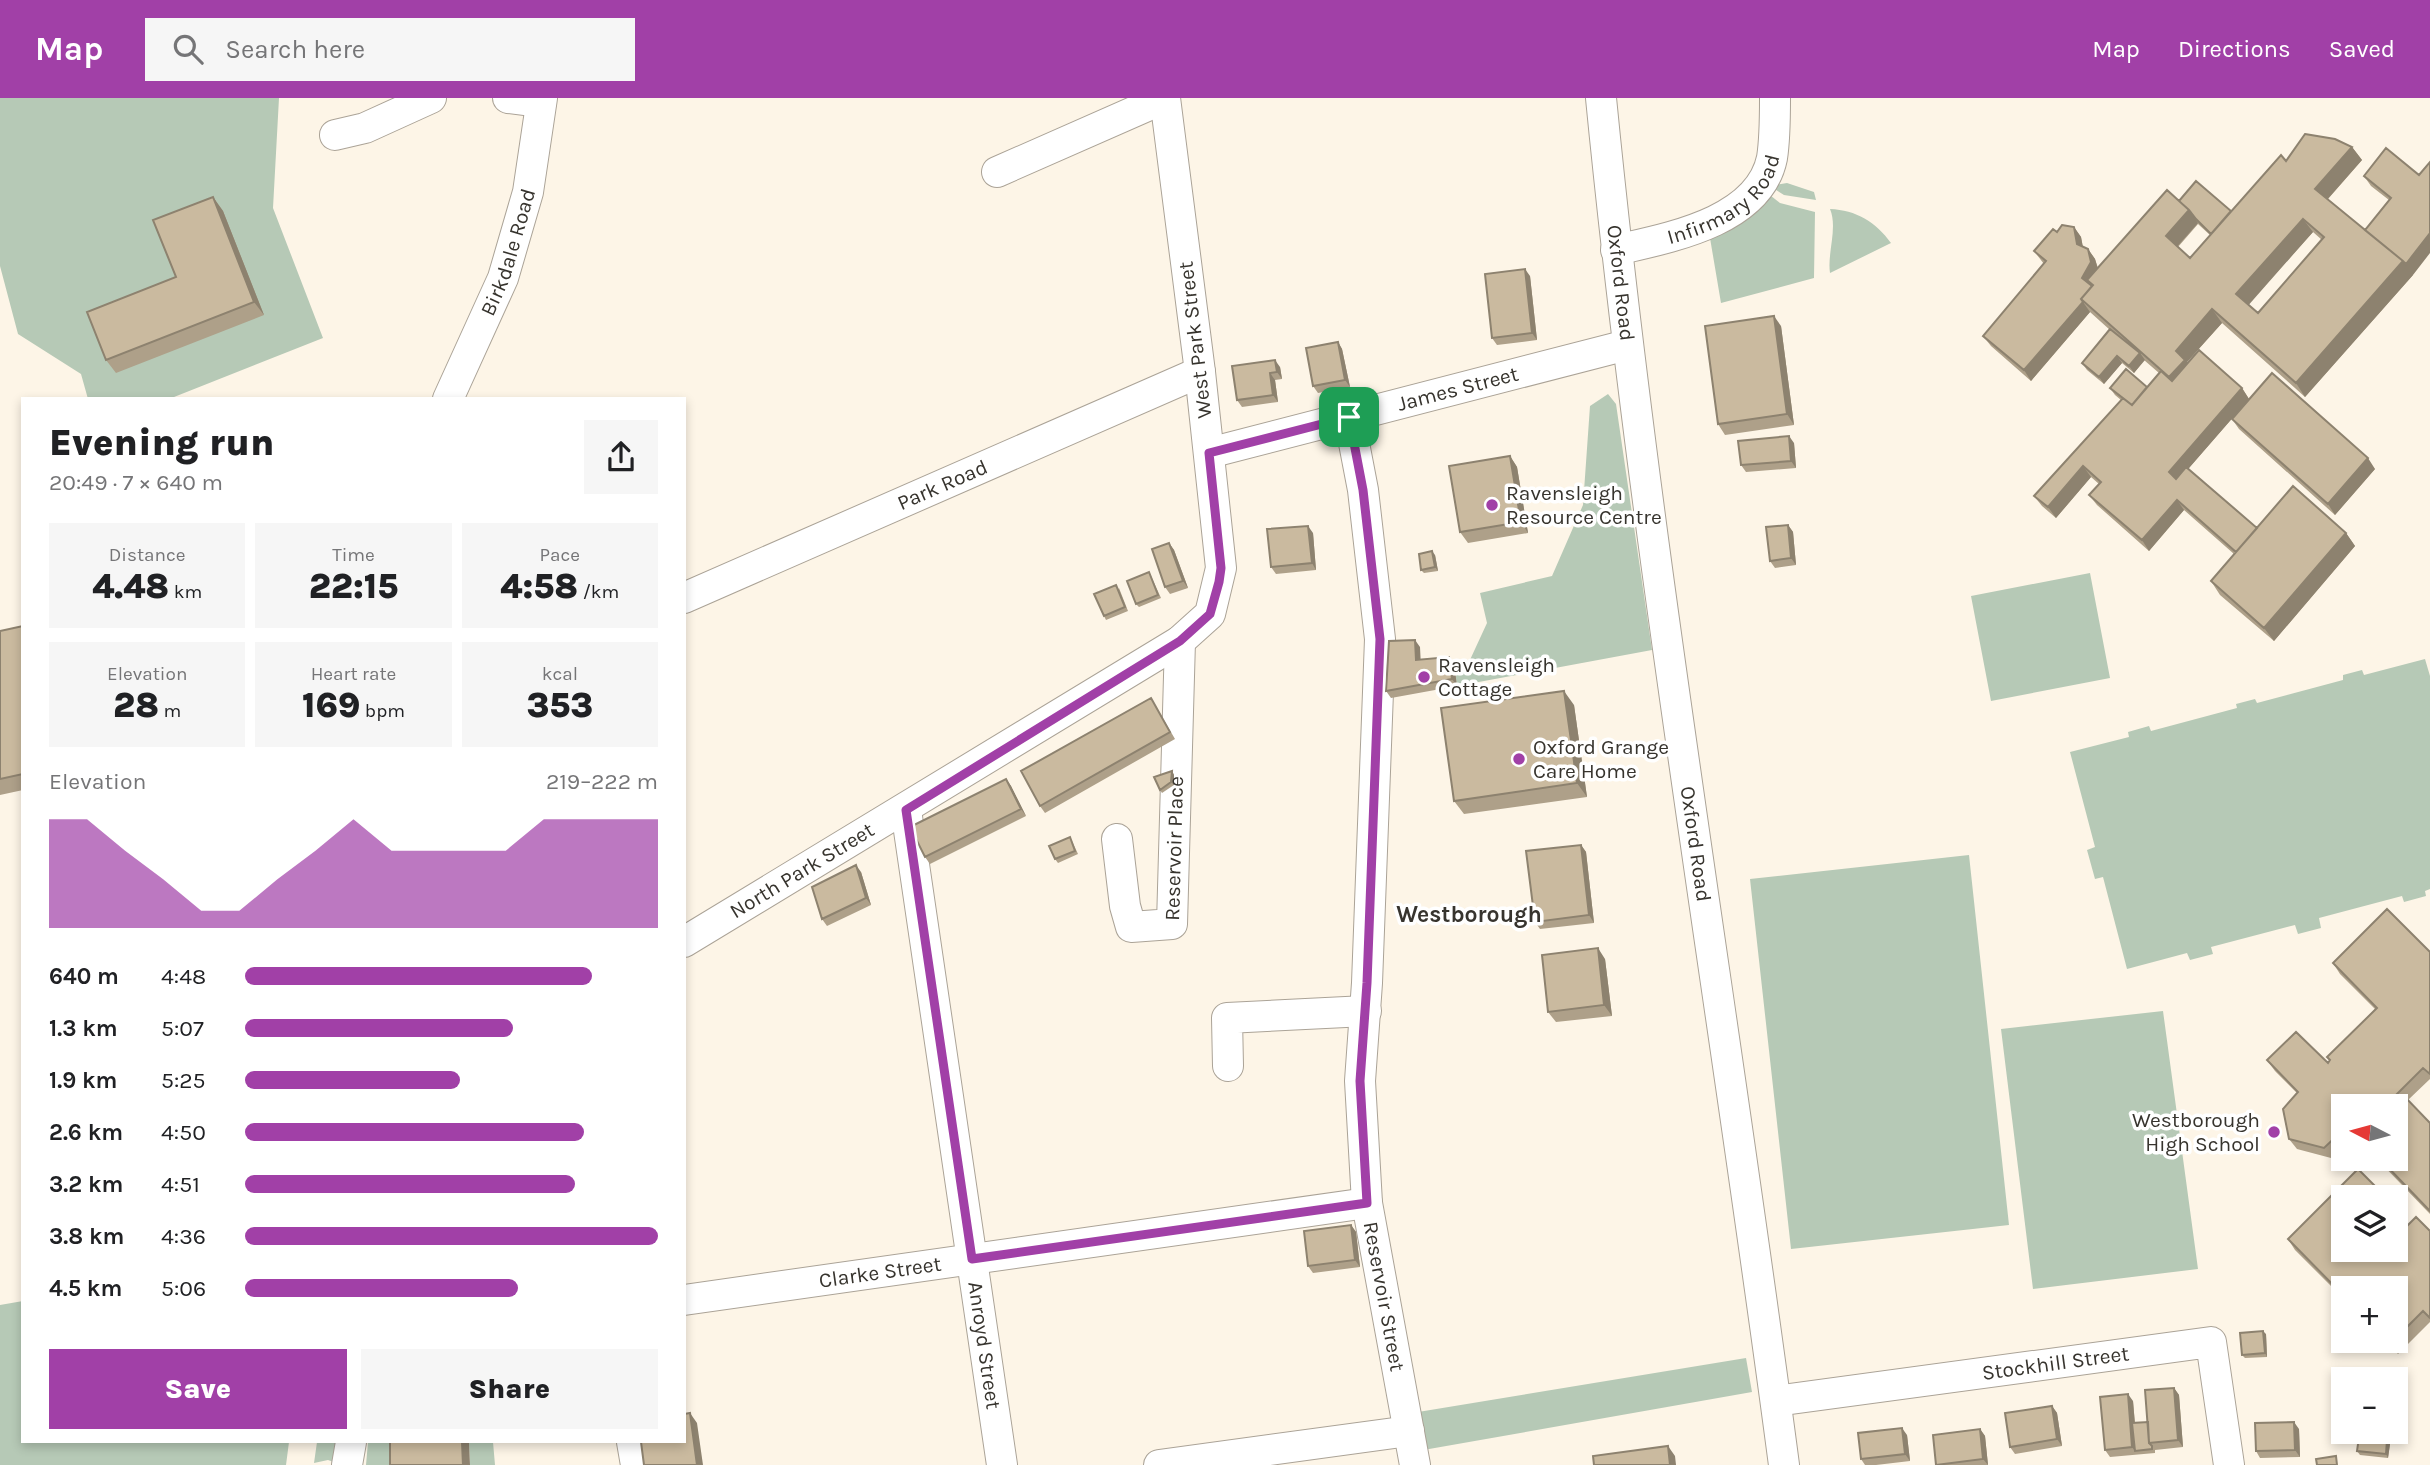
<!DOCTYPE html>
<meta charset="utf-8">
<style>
:root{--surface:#fff;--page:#f6f6f6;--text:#202124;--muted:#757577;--accent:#a140a7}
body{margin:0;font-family:Karla,sans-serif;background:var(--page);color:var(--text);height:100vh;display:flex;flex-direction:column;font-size:26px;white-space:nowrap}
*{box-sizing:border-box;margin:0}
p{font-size:23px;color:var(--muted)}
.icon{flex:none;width:38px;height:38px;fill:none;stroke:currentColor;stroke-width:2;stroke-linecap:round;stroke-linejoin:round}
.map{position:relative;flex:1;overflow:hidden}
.drawer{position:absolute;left:21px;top:299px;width:665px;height:1046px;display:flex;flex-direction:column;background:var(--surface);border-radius:0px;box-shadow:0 4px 10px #0003}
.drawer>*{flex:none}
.needle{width:46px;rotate:276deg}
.fabs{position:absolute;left:2331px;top:996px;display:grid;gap:14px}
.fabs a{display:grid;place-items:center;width:77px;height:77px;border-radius:0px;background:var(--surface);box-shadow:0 4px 10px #0003;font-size:35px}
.pin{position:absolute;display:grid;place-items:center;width:60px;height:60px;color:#fff;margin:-30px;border-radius:14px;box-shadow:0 4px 10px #0006}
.round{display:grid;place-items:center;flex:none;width:74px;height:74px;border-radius:0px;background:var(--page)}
.headline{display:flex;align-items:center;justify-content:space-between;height:119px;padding:0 28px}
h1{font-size:38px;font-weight:800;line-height:52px}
.figures{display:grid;grid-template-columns:repeat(3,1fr);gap:10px;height:119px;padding:7px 28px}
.figures div{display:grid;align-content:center;border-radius:0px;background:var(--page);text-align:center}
.figures b{font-size:35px;font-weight:800}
.figures small{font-size:19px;font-weight:400}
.figures p{font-size:19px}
.chart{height:196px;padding:14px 28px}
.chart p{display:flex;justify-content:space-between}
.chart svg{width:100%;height:126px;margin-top:7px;fill:var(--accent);opacity:.7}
.button{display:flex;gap:14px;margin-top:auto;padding:14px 28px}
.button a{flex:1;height:80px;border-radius:0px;background:var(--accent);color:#fff;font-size:28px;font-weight:800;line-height:80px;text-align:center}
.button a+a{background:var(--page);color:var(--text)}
ul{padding:0 28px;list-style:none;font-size:23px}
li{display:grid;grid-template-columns:112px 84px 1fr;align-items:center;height:52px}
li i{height:18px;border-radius:9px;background:var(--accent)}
header{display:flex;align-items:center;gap:42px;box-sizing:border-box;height:98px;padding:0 35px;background:var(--accent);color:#fff}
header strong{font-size:33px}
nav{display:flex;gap:38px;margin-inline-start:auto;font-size:24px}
.search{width:490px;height:63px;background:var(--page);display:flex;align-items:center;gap:18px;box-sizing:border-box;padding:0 24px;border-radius:0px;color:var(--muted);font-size:26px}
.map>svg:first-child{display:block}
</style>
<header>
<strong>Map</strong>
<div class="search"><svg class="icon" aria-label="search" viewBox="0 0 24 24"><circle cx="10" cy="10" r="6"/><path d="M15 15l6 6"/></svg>Search here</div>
<nav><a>Map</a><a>Directions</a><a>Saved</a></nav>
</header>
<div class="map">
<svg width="2430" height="1367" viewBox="0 0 2430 1367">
<rect width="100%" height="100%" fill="#fdf5e7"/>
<path fill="#b6c9b6" d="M0,0H279L273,110L323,240L169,301H88L81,276L18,236L0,168Z
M1787,85L1814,94L1816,102L1784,97L1770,88Z
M1766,94L1780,105L1815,114L1814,180L1721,205L1710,140Z
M1830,111C1856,112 1876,124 1891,145L1830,175C1827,155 1838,130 1830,111Z
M1608,296L1616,306L1652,552L1457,588L1454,566L1469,564L1487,525L1480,495L1552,478L1583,407L1590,308Z
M2090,475L2110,580L1991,603L1971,498Z
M2425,561L2430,578V791L2425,793L2426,798L2404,804L2402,798L2319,820L2321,830L2298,836L2295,827L2211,849L2213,856L2190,862L2187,855L2127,871L2103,779L2095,781L2087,752L2095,749L2070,654L2129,639L2128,634L2149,628L2151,633L2237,610L2236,606L2255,601L2257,605L2343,582V577L2362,572L2364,577Z
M1969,757L2009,1127L1791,1151L1750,781Z
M2163,913L2198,1171L2033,1191L2001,931Z
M23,1203V1344H289L286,1367H0V1207Z
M1746,1260L1752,1294L1412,1354L1406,1316Z
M317,1344H346L342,1367L328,1362L314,1365Z
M368,1344H397V1367H366Z
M469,1344H493L495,1367H470Z"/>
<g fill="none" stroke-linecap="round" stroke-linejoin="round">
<defs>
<g id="minor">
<path d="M508,0L541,4"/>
<path id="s1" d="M1601,0C1646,458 1724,911 1784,1367"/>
<path d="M335,37L365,30L431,0"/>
<path d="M997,74L1165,0"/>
<path id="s2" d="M1616,152C1668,140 1759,124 1772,60C1775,41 1775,19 1775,0"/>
<path id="s3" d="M448,301L503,180L528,94L542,0"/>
<path id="s4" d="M1349,319L1363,392L1380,541L1367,885L1360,983L1367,1105L1415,1367"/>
<path id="s5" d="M1209,355L1627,247"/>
<path id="s6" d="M684,500L1200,274"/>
<path id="s7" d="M906,712L1002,1367"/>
<path id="s8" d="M1117,741L1125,808L1131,829L1172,826L1180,543"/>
<path id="s9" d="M684,844L1180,543L1210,516L1221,470L1200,274L1165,0"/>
<path d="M1228,968L1227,920L1366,913"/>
<path id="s10" d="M684,1202L1367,1105"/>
<path id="s11" d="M1776,1303L2211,1244L2229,1367"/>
<path d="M632,1344L636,1367"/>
<path d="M347,1367L351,1344"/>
<path d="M1159,1367L1409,1333"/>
</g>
</defs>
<use href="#minor" stroke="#aba397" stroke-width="32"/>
<use href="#minor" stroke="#fff" stroke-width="30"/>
</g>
<path fill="#aea089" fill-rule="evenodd" d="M2352,49L2362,62L2328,101L2365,132L2389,102L2371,88L2364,78L2386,50L2413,177L2305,299L2222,225L2187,264L2242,290L2249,301L2188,371L2257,430L2346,435L2355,448L2274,543L2220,497L2211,483L2234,456L2184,412L2149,453L2097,407L2089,397L2099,386L2091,379L2056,420L2042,408L2034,398L2121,302L2115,297L2110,290L2147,289L2159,275L2144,262L2134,275L2122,265L2104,286L2087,272L2082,265L2110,232L2090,214L2031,283L1991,248L1983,238L2044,166L2034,153L2057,134L2074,129L2081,139L2083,149L2088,151L2095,161L2098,170L2179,103L2231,113L2286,63ZM2198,126L2210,137L2190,160L2178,149ZM2313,134L2322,142L2258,215L2248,206Z
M213,99L223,113L264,217L116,275L106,262L176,179Z
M1530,178L1537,242L1497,247L1492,240Z
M1781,228L1794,327L1725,337L1718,326Z
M1338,244L1342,251L1350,289L1318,295L1313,288Z
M1232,268L1280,269L1282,281L1275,282L1278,304L1242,309L1237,302Z
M2232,321L2375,371L2335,417L2239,331Z
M1794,345L1796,370L1746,374L1741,367Z
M1510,358L1517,369L1528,435L1468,445L1460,434Z
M1788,427L1793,434L1796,467L1775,470L1770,463Z
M1313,435L1316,472L1276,476L1271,469Z
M1169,445L1174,452L1188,490L1170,496L1165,489Z
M1435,457L1438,473L1424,475L1421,472Z
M1151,478L1161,500L1139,509L1136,506Z
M1119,490L1128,513L1106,522L1104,518Z
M23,528V692L0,697V533Z
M1420,549V562L1454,566L1457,588L1391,600L1386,593Z
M1151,600L1175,641L1045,715L1040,708Z
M1574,607L1587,699L1464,716L1454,703Z
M1172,673L1174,677V687L1162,695L1160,692Z
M1006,681L1011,688L1026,718L930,766L925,759Z
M1072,743L1078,756L1058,765L1055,761Z
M1581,747L1586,754L1594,825L1540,831L1535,824Z
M861,774L871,807L827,828L822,821Z
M2430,854V981L2408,1002L2430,1025V1116L2376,1060H2396L2343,1008V1049L2331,1060L2297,1051L2289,1041L2297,995L2275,973L2267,962L2328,965L2330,963L2327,959L2375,911L2340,876L2333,865Z
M1605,861L1612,918L1556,924L1548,914Z
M2358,1071L2380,1093L2384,1099H2343V1152H2362L2373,1162L2383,1152H2396V1139L2416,1119L2430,1133V1224L2398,1256L2385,1242H2396V1190H2343V1200L2295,1152L2288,1141Z
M1351,1127L1356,1134L1360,1169L1313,1175L1308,1168Z
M2266,1236L2267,1259L2245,1260L2242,1257Z
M2174,1290L2179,1297L2183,1349L2155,1352V1355L2110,1359L2105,1352L2133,1303L2135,1325L2148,1324Z
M2052,1308L2057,1315L2062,1348L2015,1356L2010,1349Z
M1980,1331L1985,1338L1988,1367H1937Z
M2299,1331L2300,1359L2260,1360L2256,1353Z
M2400,1332L2403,1335L2400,1345L2382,1341L2380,1337Z
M1907,1337L1910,1363L1876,1367H1865L1861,1361Z
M2390,1346L2388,1360L2360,1357L2357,1353Z"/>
<path fill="#8d826f" d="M2352,49L2362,62L2325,104L2315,91Z
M213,99L223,113L264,217L254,204Z
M2189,112L2198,125L2175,151L2166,138Z
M2303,121L2313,134L2246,210L2236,196Z
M2074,129L2081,139L2084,156L2077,146Z
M2430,135V155L2413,177L2305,299L2296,285L2403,163Z
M2088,151L2095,161L2099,175L2087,182L2091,188L2082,180Z
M1525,171L1530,178L1537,242L1532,235Z
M2083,204L2090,214L2031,283L2024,272Z
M2212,211L2222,225L2187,264L2195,275L2179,293L2169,279L2176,253Z
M1774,218L1781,228L1794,327L1787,316Z
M1338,244L1342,251L1350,289L1345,282Z
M2140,255L2145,262L2134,275L2129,268Z
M2117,258L2122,265L2104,286L2099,279Z
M1275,262L1280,269L1282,281L1277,274Z
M1270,275L1275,282L1278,304L1273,297Z
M2242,290L2249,301L2176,385L2169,374Z
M1789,338L1794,345L1796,370L1791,363Z
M1510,358L1517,369L1528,435L1521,424Z
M2368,360L2375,371L2335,417L2328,406Z
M2083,368L2091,379L2056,420L2048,409Z
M2177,402L2184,412L2149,453L2142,442Z
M1788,427L1793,434L1796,467L1791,460Z
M1308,428L1313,435L1316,472L1312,465Z
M2346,435L2355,448L2274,543L2264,530Z
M1169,445L1174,452L1188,490L1183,483Z
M1432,453L1435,457L1438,473L1435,469Z
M1415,542L1420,549L1421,569L1416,562Z
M1449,559L1454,566L1457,588L1452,581Z
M1564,593L1574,607L1587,699L1577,685Z
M1172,673L1174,677V687L1171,684Z
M1006,681L1011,688L1026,718L1021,711Z
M1581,747L1586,754L1594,825L1589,817Z
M856,767L861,774L871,807L866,800Z
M1598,850L1605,861L1612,918L1604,907Z
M1351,1127L1356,1134L1360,1169L1355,1162Z
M2263,1233L2266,1236L2267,1259L2265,1255Z
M2174,1290L2179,1297L2183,1349L2178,1342Z
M2128,1296L2133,1303L2137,1353H2135L2132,1349Z
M2052,1308L2057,1315L2062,1348L2057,1341Z
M690,1315L697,1325L703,1367H697Z
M2294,1324L2299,1331L2300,1359L2295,1352Z
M1902,1330L1907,1337L1910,1363L1905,1356Z
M1980,1331L1985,1338L1988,1367L1983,1361Z
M2400,1332L2403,1335L2400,1345L2398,1341Z
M2387,1342L2390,1346L2388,1360L2386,1356Z
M462,1344H469L470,1367H463Z
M1668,1348L1675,1358L1676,1367H1670Z"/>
<path fill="#caba9f" stroke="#8d826f" stroke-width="2" fill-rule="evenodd" d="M2305,36L2335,41L2352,49L2315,91L2403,163L2296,285L2212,211L2176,253L2185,262L2169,279L2081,201L2093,187L2087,182L2167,92L2189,112L2166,138L2190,160L2281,57L2286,63ZM2303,121L2324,139L2258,215L2236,196Z
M2386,50L2419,77L2430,64V135L2406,166L2403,163L2365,132L2391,100L2364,78Z
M2196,83L2231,113L2211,136L2196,121L2189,112L2179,103Z
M213,99L254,204L106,262L87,214L176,179L153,122Z
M2062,127L2074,129L2077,146L2088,151L2091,164L2082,180L2092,188L2081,201L2083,204L2024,272L1983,238L2046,163L2034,153L2053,131L2057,134Z
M1525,171L1532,235L1492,240L1485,176Z
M1774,218L1787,316L1718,326L1705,228Z
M2110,231L2140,255L2129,268L2117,258L2099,279L2082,265Z
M1338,244L1345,282L1313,288L1306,250Z
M2199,252L2242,290L2169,374L2176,381L2186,369L2257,430L2236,454L2177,402L2142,442L2089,397L2101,384L2083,368L2048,409L2034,398L2123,300L2132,307L2161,273L2172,283Z
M1275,262L1277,274L1270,275L1273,297L1237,302L1232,268Z
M2126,271L2147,289L2132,307L2110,290Z
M2272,275L2368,360L2328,406L2232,321Z
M1789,338L1791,363L1741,367L1738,343Z
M1510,358L1521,424L1460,434L1449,368Z
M2293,388L2346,435L2264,530L2211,483Z
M1788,427L1791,460L1770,463L1766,429Z
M1308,428L1312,465L1271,469L1267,431Z
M1169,445L1183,483L1165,489L1152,451Z
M1432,453L1435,469L1421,472L1419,456Z
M1149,474L1158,497L1136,506L1127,483Z
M1116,487L1125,509L1104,518L1094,496Z
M23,528V676L0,681V533Z
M1415,542L1416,562L1449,559L1452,581L1386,593L1389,543Z
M1564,593L1577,685L1454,703L1441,610Z
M1151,600L1170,634L1040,708L1021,673Z
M1172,673L1171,684L1160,692L1154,679Z
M1006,681L1021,711L925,759L910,729Z
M1070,739L1075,753L1055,761L1049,748Z
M1581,747L1589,817L1535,824L1526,753Z
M856,767L866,800L822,821L812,789Z
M2387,811L2430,854V976L2423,970L2393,1000L2398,1008L2407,1001L2430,1025V1113L2379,1060H2396V1008H2343V1032L2324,1050L2289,1041L2283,1011L2298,994L2267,962L2296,934L2328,965L2330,962L2327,959L2377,910L2333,865Z
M1598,850L1604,907L1548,914L1542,857Z
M2358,1071L2380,1093L2374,1099H2343V1130L2342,1131L2343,1132V1152H2362L2373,1162L2383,1152H2396V1139L2416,1119L2430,1133V1220L2423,1213L2396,1240V1190H2343V1197L2288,1141Z
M1351,1127L1355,1162L1308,1168L1304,1133Z
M2263,1233L2265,1255L2242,1257L2240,1235Z
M2174,1290L2178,1342L2149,1345L2145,1292Z
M2128,1296L2132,1349L2105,1352L2100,1299Z
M2052,1308L2057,1341L2010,1349L2005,1315Z
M690,1315L697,1367H644L641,1344H684V1316Z
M2148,1324L2149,1345L2152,1348V1351L2135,1353L2132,1325Z
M2294,1324L2295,1352L2256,1353L2255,1325Z
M1902,1330L1905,1356L1861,1361L1858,1335Z
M1980,1331L1983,1361L1936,1367L1933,1337Z
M2396,1331L2400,1332L2398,1341L2380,1337L2381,1334H2396Z
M2359,1339L2387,1342L2386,1356L2357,1353Z
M390,1344H462L463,1367H390Z
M1668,1348L1670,1367H1594L1593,1358Z
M2336,1358L2337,1367H2317L2316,1361Z"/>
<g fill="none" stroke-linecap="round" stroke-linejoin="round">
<defs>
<path id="route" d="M1349,319L1363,392L1380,541L1367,885L1360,983L1367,1105L972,1161L906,712L1180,543L1210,516L1219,484L1221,470L1209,355Z"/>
</defs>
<use href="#route" stroke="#fff" stroke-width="14"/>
<use href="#route" stroke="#a140a7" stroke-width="9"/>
</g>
<g fill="#a140a7" stroke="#fff" stroke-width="2.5">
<circle cx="1492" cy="407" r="7"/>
<circle cx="1424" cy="579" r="7"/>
<circle cx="1519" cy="661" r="7"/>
<circle cx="2274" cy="1034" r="7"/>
</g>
<g text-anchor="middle" stroke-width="7" stroke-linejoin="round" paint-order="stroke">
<g font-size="21" fill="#37342e" stroke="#fff">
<text dy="7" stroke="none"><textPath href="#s2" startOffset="124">Infirmary Road</textPath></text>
<text dy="7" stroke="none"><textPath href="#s3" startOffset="159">Birkdale Road</textPath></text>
<text dy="7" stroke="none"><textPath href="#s1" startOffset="186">Oxford Road</textPath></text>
<text transform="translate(1195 242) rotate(-97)" y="7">West Park Street</text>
<text dy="7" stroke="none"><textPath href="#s5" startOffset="257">James Street</textPath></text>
<text dy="7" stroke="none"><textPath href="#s6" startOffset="282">Park Road</textPath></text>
<text dy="7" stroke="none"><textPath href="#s8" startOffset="206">Reservoir Place</textPath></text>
<text dy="7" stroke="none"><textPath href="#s1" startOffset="752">Oxford Road</textPath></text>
<text dy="7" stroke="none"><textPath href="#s9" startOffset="138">North Park Street</textPath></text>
<text dy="7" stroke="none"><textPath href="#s10" startOffset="198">Clarke Street</textPath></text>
<text dy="7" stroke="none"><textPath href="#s4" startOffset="884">Reservoir Street</textPath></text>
<text dy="7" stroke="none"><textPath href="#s7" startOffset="541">Anroyd Street</textPath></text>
<text dy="7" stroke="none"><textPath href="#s11" startOffset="282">Stockhill Street</textPath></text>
</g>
<g font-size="21" fill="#37342e" stroke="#fff" text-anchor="start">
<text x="1506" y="402">Ravensleigh<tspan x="1506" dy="24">Resource Centre</tspan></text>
<text x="1438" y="574">Ravensleigh<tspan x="1438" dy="24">Cottage</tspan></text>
<text x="1533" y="656">Oxford Grange<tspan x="1533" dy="24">Care Home</tspan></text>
<text x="2260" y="1029" text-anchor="end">Westborough<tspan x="2260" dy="24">High School</tspan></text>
</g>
<g font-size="23" font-weight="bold" fill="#37342e" stroke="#fff">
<text x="1469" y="824">Westborough</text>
</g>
</g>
</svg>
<div class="fabs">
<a><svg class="needle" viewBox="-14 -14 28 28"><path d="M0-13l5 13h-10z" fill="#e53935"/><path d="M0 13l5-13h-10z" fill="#757577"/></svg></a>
<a><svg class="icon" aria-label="layers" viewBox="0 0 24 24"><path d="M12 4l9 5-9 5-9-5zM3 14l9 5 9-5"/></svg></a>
<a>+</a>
<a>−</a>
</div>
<div class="pin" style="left:1349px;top:319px;background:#1e9e55"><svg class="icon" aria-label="arrive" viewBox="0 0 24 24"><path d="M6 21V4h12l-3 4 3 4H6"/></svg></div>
<section class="drawer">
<div class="headline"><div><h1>Evening run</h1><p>20:49 · 7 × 640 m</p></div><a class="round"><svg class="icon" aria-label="share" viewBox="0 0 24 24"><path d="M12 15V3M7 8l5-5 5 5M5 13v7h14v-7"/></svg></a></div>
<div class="figures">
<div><p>Distance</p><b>4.48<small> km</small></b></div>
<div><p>Time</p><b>22:15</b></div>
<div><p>Pace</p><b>4:58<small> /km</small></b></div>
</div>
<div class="figures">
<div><p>Elevation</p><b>28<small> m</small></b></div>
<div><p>Heart rate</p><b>169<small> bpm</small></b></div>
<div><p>kcal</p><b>353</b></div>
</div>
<div class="chart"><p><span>Elevation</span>219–222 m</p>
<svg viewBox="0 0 160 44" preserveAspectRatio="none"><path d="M0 44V6L10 6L20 17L30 27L40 38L50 38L60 27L70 17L80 6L90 17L100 17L110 17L120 17L130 6L140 6L150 6L160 6V44z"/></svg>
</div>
<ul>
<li><b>640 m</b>4:48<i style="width:84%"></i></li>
<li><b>1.3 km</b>5:07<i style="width:65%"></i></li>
<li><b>1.9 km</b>5:25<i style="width:52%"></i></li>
<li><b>2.6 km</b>4:50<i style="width:82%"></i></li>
<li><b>3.2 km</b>4:51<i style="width:80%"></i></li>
<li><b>3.8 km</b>4:36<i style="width:100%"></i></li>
<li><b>4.5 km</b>5:06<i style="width:66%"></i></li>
</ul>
<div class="button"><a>Save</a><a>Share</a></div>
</section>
</div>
